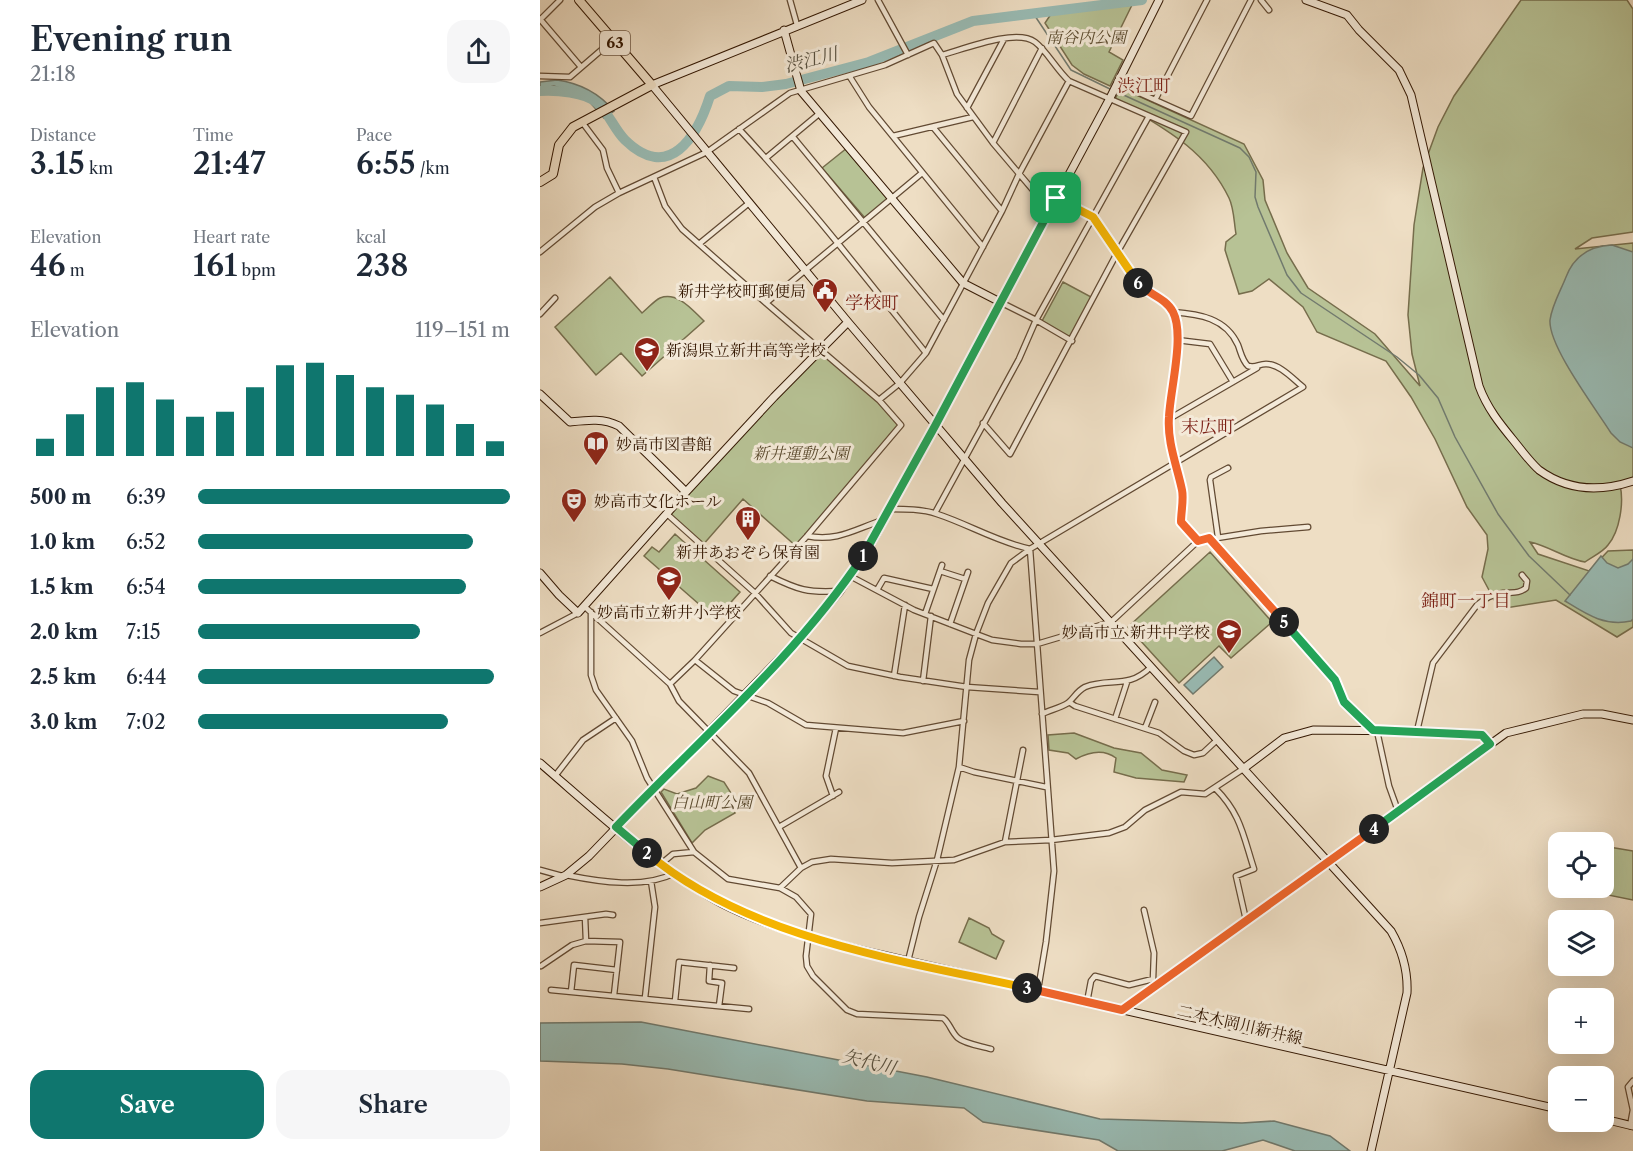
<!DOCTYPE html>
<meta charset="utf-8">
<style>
:root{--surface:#fff;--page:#f6f6f7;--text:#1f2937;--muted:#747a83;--accent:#0f766e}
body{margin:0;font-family:"Libre Caslon Text","Noto Serif JP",serif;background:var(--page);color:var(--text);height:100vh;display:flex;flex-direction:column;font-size:22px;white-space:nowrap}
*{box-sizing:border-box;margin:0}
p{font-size:20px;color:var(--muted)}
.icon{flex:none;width:33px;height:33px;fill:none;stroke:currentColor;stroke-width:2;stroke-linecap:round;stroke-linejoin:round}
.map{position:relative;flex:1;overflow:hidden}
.details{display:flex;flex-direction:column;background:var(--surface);width:540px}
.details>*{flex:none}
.tools{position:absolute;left:1008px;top:832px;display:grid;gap:12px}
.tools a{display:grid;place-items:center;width:66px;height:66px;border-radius:12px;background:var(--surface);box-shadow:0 6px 24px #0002;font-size:30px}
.pin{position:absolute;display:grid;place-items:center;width:51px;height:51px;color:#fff;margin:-26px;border-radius:12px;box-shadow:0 3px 9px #0006}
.km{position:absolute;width:30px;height:30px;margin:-15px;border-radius:50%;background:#222;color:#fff;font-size:16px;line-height:30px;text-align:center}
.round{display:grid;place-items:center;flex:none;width:63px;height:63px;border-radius:18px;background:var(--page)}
.headline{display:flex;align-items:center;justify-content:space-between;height:102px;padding:0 30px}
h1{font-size:33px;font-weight:600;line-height:45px}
.stats{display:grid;grid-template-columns:repeat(3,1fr);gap:9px;height:102px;padding:6px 30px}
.stats div{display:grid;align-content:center}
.stats b{font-size:30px;font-weight:600}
.stats small{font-size:16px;font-weight:400}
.stats p{font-size:16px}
.chart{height:168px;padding:12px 30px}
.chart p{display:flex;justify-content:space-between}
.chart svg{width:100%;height:108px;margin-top:6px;stroke:var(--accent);stroke-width:6}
.action{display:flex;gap:12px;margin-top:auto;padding:12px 30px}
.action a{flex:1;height:69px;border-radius:18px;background:var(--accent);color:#fff;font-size:24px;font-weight:600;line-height:69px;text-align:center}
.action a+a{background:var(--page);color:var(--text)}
ul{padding:0 30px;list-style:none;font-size:20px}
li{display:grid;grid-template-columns:96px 72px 1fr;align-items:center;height:45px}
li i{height:15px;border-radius:8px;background:var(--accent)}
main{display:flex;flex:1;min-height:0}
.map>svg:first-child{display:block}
</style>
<main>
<section class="details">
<div class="headline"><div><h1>Evening run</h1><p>21:18</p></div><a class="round"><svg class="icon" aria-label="share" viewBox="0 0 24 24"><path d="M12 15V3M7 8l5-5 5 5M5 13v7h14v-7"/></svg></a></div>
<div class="stats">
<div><p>Distance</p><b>3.15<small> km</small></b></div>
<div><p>Time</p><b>21:47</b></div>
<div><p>Pace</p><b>6:55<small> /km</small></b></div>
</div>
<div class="stats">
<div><p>Elevation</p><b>46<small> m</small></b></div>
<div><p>Heart rate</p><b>161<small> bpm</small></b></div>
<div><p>kcal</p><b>238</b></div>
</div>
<div class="chart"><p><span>Elevation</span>119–151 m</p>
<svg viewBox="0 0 160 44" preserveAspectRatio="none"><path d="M5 44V37M15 44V27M25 44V16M35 44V14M45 44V21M55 44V28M65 44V26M75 44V16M85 44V7M95 44V6M105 44V11M115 44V16M125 44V19M135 44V23M145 44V31M155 44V38"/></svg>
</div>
<ul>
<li><b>500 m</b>6:39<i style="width:100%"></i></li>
<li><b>1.0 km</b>6:52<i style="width:88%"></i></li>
<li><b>1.5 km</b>6:54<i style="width:86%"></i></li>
<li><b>2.0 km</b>7:15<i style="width:71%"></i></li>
<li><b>2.5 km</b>6:44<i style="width:95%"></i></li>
<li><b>3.0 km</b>7:02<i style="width:80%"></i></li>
</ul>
<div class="action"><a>Save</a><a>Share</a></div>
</section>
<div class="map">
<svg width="1093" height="1151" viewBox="0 0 1093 1151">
<rect width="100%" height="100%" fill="#eedec4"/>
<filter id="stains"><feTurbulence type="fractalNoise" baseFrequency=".00333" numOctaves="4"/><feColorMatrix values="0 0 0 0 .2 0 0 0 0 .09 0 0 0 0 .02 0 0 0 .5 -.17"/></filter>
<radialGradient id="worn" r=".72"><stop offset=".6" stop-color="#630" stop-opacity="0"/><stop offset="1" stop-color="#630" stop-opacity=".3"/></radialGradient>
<path fill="#b7c295" stroke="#766d4c" stroke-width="1.5" d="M981,0H1087L1093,9V232L1052,238L1035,249L1093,243V480L1080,485C1084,502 1080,531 1068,545C1063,552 1052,557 1045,562C1026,559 1009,546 990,542L998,554L1049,571L1068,551L1093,550V627L1077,637L1016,600L959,609L942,577L948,549L947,535L927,507L895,439L871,397L846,361L777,332L763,307L729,279L712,291L699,294L685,250L686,242L696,234C694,223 694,208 689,198C665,148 620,126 575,99L581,88L704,144L723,180L725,200L747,253L768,288L835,334L880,386L872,354L868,315L874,225L883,168L898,127L914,96Z
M592,5L569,52L583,60L570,86L544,74L532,65L505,23L511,14Z
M307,148L350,198L325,218L282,168Z
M70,277L102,313C108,308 114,301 120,298C138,291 153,311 164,321L102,376L81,353L56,375L15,327Z
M523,282L553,298L531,339L501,323Z
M282,350L339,400L361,425L257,547L203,499L162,546L127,514Z
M135,534L200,592L176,619L104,556L112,547L119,552Z
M670,552L732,622L691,658L679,646L639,683L588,627Z
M534,733L574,748L601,753L622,770L647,775L644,782L596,778L574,772L576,758C564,749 549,752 536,759L528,753L509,750L508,735Z
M168,776L184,782L198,804L192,808L195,813L165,830L152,843L121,792L124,789L137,794L156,788Z
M1069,847L1093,851V900L1063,894Z
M429,918L449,928L452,934L464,941L456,959L419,942Z"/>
<path fill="#99bcb5" stroke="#717a6e" stroke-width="1.5" d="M17,80C39,83 59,93 74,111L64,118L45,97L14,86L0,89V82Z
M1072,245L1093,252V448L1080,442L1071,433C1056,409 1008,346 1010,320C1012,305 1021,290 1026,277C1034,256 1050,246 1072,245Z
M1061,556L1067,563L1078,568L1088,564L1093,559V619L1091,621C1065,627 1046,614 1025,601Z
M674,657L683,667L653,694L644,685Z
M101,1022L387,1077L560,1119L702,1123L734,1121L790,1136L810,1151H755L723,1140L682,1151H578L559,1140L443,1122L424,1108L327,1101L128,1069L82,1064L0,1061V1023Z"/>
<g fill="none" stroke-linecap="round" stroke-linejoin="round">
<path stroke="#717a6e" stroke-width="1.5" d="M493,13L531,70L570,89
M577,92L700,148L709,157L716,172L715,197L718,207L747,275L761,293L857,357L879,375L898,398L915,437L958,514L989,556L1030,595"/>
<path stroke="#99bcb5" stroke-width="10" d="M0,91C15,90 46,92 57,103C69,113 74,129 85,140C129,183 157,137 170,96L189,86L222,87L246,84L329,62L433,21L602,0"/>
<defs>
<path id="street" d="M250,0L257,25
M338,0L368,55
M721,0L729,10
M0,19L41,67
M0,20L20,0
M402,55C424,49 476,28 495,42C506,50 517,70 529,81L646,132L577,253L470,454L443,423
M0,76L30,77L73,40
M310,77L329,107L443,247
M577,83L651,116L711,0
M615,100L667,0
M427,108L464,39
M42,122L63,150L67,168L79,193
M393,127L462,211
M199,129C265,200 325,277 386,353
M353,136L433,117
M253,137L404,320
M453,143L502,48
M226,158L280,113
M114,177L125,206L142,229L226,303L339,400L360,383L386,353L462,211L479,174L529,81
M159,244L209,203
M0,252L55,207L79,193L167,152L250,93L345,65L394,43L402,55L417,94L453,143L498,196L516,198L553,217L595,280C606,292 625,297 633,313C645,336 630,391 629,417C627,442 637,466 642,490C644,499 641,511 641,522L658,541
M460,302L496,320L609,116
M226,303L382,173
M0,314L15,298
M637,340L670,344L693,382
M629,419L717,368
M350,509C365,509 382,509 397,514C428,524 457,542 490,549
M395,513L479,359L496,320L532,341
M127,514L215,593L251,633L308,666L360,677L427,687L499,692
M267,536C298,542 315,529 343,520
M678,537L670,480L671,477L688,468
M669,538L795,680L804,702L833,730
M490,549L514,871L506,942L498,990
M400,571L425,579
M230,576C258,590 268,593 300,591
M310,576L374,610L436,634L452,640L481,644H497L571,622L658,541L721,531L768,527
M337,590L344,578L393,589
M45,607L130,684L139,701L209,773L261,868
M51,612V675L56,690L92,741L107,778L154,852L188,879L240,888L256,897L271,914L266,956L267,966L273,976L307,1010L317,1014L403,1018C410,1023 411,1032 418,1038C425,1044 441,1046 451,1049
M385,614L402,565
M410,624L428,572
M0,633L38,613
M155,660L194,691L228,703L266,725L363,733L424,721
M354,676L365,605
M383,681L391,616
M130,684L155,660L267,536L361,425L339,400
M529,702L535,706L619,733L644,751L654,755L663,753L677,740
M502,714C510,710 520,708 528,703C534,698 537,691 545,687C571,677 587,690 611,667
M575,719L587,682
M605,728L615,702
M837,731L849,786L858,811
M877,731L893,663L937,605C944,599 953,594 963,593C972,592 979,594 986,588L987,581L982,575
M419,767L434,772L506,787
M15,776L43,740L76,718
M675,788C701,814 703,835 714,869L696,876L706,920
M293,796L286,776L296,728
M239,827L299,792
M465,842L483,750
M121,864L133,854L154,852
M0,870L22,876
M26,875C60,882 104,889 135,873
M240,888L261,868L272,862L291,859L352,863L414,860L465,842L511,840L569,833L585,827L605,810L641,792L665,794L703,769
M45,917L46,941L80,942L74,995
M0,923L66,914L73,915
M368,961L379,917L397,860L419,767L429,660L436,634L448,603L471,563L490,549L763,387C753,379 740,364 726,364C718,364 717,368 708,366C702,360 701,353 698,345C686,318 659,314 633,312
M170,965L169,981L182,983L179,1006
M1,966L32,945L46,941
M11,990L209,1009
M31,992L34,965L77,970
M105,998L115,907L111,881
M135,1001L139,962L194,968
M547,1002L551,981L555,976L589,985L613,979L614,953L604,910
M1090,1126L1093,1110L1088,1087L1093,1081"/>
<path id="secondary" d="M322,0L112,85L308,322L462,503L851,931C862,950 868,971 867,993L831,1151
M766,0L807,15L819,30L859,70L871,95L939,386C947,408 960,424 974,441C982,451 990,462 999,470C1028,491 1060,492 1093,481
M244,30L261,91L423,283L460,302
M0,394L30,422C48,420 63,418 79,426L146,492
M0,573L19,595L38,613L146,492L234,397L308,322
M0,763C56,811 116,868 181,903C239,933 305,946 368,961L1018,1109
M703,769L744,738L773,730L877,731L942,735L950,744
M0,887L26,875L49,856L269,628L300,591L330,546L569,100L619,0
M582,1010L966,733L1043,714H1062L1093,720
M1064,1119L1093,1126"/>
<path id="primary" d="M0,182L13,174L19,145L33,127L112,85L39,0"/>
</defs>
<use href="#street" stroke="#624a33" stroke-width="7"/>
<use href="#secondary" stroke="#341803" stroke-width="9"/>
<use href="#primary" stroke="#341803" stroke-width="10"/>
<use href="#street" stroke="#f4ead9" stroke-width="4.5"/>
<use href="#secondary" stroke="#f4ead9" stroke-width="7"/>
<use href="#primary" stroke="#eedec4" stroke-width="8"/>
</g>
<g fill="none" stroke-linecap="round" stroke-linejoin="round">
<defs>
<path id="split-1" d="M323,556L395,426L516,198"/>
<path id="split-2" d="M107,853L76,827C160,739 255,658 323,556"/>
<path id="split-3" d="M107,853C209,939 360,960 487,988"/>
<path id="split-4" d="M487,988L582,1010L834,829"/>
<path id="split-5" d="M744,622L795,680L804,702L833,730L942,735L950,744L834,829"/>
<path id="split-6" d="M598,283C608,294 626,298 633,312C645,335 630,391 629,417C627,442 637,466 642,490C644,499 641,512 641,522L658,541L669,538L744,622"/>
<path id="split-7" d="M516,198L553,217L598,283"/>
</defs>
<use href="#split-1" stroke="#fff" stroke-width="12"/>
<use href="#split-2" stroke="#fff" stroke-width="12"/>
<use href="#split-3" stroke="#fff" stroke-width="12"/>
<use href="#split-4" stroke="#fff" stroke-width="12"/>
<use href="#split-5" stroke="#fff" stroke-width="12"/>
<use href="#split-6" stroke="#fff" stroke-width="12"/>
<use href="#split-7" stroke="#fff" stroke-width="12"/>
<use href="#split-1" stroke="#22a559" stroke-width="8"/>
<use href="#split-2" stroke="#22a559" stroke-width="8"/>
<use href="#split-3" stroke="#f5b400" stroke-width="8"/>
<use href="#split-4" stroke="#f0652b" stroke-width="8"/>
<use href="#split-5" stroke="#22a559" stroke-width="8"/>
<use href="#split-6" stroke="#f0652b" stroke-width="8"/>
<use href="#split-7" stroke="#f5b400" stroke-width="8"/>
</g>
<defs>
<symbol id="civic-pin" viewBox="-11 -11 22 30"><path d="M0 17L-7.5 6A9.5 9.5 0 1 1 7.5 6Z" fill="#8f2418" stroke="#f4ead9"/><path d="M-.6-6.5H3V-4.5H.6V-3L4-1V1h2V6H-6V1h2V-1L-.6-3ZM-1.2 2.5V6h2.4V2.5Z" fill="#fff"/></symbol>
<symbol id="school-pin" viewBox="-11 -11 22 30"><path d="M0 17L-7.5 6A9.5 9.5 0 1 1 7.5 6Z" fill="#8f2418" stroke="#f4ead9"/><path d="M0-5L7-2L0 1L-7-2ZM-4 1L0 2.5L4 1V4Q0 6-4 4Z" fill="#fff"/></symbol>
<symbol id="library-pin" viewBox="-11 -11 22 30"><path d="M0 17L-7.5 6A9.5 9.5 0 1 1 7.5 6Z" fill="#8f2418" stroke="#f4ead9"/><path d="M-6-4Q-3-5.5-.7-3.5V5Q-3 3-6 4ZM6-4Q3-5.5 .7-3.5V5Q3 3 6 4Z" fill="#fff"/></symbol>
<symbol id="theatre-pin" viewBox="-11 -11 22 30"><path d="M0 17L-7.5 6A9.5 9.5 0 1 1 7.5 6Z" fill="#8f2418" stroke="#f4ead9"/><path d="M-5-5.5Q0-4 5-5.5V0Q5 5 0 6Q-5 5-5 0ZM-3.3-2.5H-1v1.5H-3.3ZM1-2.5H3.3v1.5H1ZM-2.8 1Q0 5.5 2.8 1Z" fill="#fff"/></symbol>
<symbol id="building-pin" viewBox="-11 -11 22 30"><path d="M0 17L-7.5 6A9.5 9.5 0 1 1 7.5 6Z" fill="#8f2418" stroke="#f4ead9"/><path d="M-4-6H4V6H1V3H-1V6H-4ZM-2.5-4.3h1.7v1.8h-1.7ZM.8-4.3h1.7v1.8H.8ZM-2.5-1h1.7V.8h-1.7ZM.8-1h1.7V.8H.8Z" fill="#fff"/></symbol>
</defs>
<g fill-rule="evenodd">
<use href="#civic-pin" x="270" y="276" width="30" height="40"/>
<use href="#school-pin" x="92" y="335" width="30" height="40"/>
<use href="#library-pin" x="41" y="429" width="30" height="40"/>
<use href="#theatre-pin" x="19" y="486" width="30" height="40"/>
<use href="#building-pin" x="193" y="504" width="30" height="40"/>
<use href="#school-pin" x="114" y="564" width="30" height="40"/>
<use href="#school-pin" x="674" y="617" width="30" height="40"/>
</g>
<g text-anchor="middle" stroke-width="6" stroke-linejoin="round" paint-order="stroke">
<rect fill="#f4ead9" stroke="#6e5743" stroke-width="1.5" x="60" y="31" width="30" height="24" rx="4.5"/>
<g font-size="15" font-weight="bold" fill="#341803">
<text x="75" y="48">63</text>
</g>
<g font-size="16" font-style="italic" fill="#5b4b2f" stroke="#f4ead9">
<text x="546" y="43">南谷内公園</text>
<text x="261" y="459">新井運動公園</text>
<text x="172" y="808">白山町公園</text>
</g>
<g font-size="16" fill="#341803" stroke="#f4ead9" text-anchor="start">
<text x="266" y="297" text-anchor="end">新井学校町郵便局</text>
<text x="126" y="356">新潟県立新井高等学校</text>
<text x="76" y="450">妙高市図書館</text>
<text x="54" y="507">妙高市文化ホール</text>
<text x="208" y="558" text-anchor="middle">新井あおぞら保育園</text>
<text x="129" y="618" text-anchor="middle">妙高市立新井小学校</text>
<text x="670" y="638" text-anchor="end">妙高市立 新井中学校</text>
</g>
<g font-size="16" fill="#341803" stroke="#f4ead9">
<text transform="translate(700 1024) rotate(13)" y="6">二本木岡川新井線</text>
</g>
<g font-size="18" font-style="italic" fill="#575141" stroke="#f4ead9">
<text transform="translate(271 60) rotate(-14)" y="6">渋江川</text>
<text transform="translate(329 1062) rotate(14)" y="6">矢代川</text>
</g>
<g font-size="18" fill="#7a1f14" stroke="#f4ead9">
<text x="604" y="92">渋江町</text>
<text x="332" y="309">学校町</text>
<text x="668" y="433">末広町</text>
<text x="926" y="607">錦町一丁目</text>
</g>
</g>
<rect width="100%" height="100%" filter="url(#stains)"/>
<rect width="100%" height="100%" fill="url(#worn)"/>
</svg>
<div class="tools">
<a><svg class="icon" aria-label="locate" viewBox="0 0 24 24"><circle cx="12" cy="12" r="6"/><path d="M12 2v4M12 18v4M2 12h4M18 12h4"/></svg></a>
<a><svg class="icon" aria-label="layers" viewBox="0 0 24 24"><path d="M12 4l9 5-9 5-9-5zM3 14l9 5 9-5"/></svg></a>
<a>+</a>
<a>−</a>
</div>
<div class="pin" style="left:516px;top:198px;background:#1e9e55"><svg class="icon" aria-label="arrive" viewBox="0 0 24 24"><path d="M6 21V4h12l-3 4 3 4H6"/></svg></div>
<b class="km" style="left:323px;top:556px">1</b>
<b class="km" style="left:107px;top:853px">2</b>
<b class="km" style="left:487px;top:988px">3</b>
<b class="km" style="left:834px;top:829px">4</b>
<b class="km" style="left:744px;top:622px">5</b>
<b class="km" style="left:598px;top:283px">6</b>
</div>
</main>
